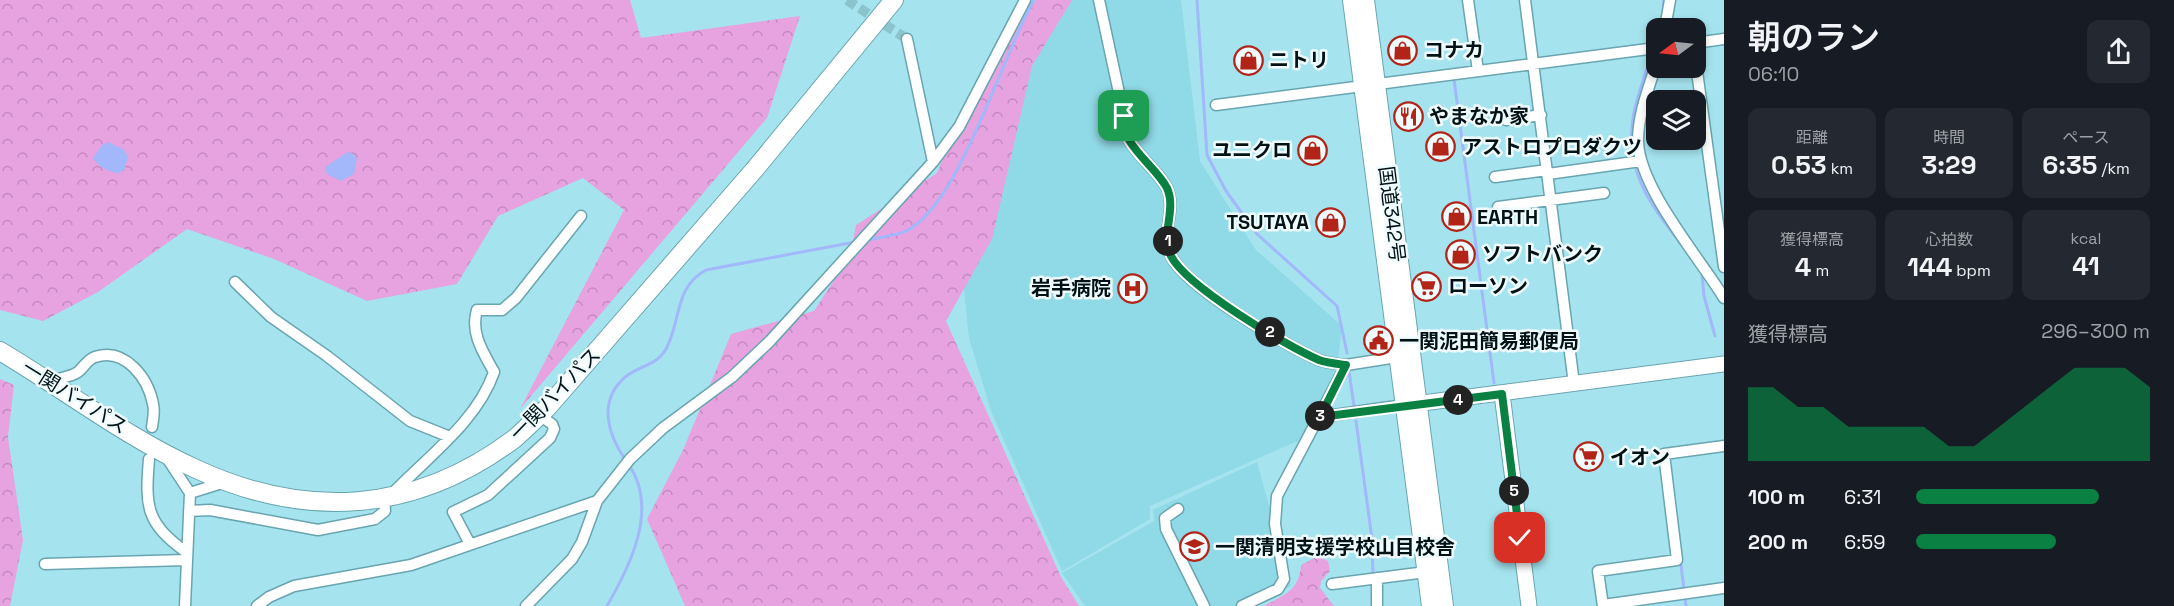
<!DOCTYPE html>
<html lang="ja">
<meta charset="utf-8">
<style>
:root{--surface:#171b24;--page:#242831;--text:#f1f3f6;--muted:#9ea1a6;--accent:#0b8043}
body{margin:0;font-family:"Space Grotesk","Noto Sans JP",sans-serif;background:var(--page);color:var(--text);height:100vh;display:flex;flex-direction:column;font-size:22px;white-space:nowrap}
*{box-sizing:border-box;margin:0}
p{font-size:20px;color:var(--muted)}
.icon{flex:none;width:33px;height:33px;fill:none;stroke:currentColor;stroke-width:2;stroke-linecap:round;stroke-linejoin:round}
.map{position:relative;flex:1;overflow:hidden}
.drawer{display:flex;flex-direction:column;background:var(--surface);width:450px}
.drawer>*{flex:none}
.needle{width:39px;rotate:255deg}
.buttons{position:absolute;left:1646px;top:18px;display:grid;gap:12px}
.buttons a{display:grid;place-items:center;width:60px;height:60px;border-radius:12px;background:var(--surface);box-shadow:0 3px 9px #0003;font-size:30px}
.pin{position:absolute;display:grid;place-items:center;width:51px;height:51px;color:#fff;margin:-26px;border-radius:12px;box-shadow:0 3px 9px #0006}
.km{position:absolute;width:30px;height:30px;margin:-15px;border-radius:50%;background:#222;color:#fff;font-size:16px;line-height:30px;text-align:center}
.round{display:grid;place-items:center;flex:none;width:63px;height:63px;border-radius:12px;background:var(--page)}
.head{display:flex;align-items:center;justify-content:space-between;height:102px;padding:0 24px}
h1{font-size:33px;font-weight:600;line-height:45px}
.metrics{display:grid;grid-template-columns:repeat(3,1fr);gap:9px;height:102px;padding:6px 24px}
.metrics div{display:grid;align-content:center;border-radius:12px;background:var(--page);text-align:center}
.metrics b{font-size:26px;font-weight:600}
.metrics small{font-size:16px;font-weight:400}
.metrics p{font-size:16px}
.chart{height:168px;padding:12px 24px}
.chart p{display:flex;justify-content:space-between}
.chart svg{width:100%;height:108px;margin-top:6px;fill:var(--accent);opacity:.7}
ul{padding:0 24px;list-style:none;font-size:20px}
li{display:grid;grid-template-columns:96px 72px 1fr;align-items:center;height:45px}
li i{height:15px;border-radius:8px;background:var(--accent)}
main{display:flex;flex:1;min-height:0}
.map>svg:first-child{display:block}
</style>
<main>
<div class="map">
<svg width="1724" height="606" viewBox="0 0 1724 606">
<defs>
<pattern id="forest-crowns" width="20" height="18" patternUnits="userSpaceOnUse" patternTransform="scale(1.5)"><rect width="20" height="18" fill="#e7a2e0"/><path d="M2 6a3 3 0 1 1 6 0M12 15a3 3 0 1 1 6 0" fill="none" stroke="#c48abf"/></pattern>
</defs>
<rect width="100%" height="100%" fill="#a5e4ef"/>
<path fill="#90d9e6" d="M1036,0H1181L1200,161L1256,250L1342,326L1336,376L1300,440L1150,506V519L1062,571L991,411L969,338L957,220Z
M1257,462L1291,586L1253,606H1085L1062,573L1154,521L1153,510Z"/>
<path fill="url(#forest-crowns)" d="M0,0H630L641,38L800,16L767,118L520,409L624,210L583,178L498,216L457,284L367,301L274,259L187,229L98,292L43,321L0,310Z
M1036,0H1072L1032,66L992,239L946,321L1061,577L1079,606H685L647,519L683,450L731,334L814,311L850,256L856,225L937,173L968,98Z
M0,379L14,385L8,437L23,540L10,606H0Z
M1318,556L1328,561L1330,571L1321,581L1320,588L1334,606H1264C1285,594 1299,591 1301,565Z"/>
<path fill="#a2b8fa" d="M108,142L123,149L128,156L125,169L119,173C110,173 97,166 93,158L102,145Z
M348,152L354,154L357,159L354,174L341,181L327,174L325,167Z"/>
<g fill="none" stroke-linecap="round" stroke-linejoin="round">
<path stroke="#a2b8fa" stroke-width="3" d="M1197,0L1207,155L1226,191L1257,234L1337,306L1347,353
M1663,12L1664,0
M1454,79L1494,383
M1634,158C1625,121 1642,86 1653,51
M1635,165C1642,195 1662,219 1681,244
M868,240C880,237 897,236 908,230C961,201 1002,55 1034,0
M1702,274L1704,296L1715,336
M1349,371L1354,406
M1356,421L1372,539L1373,577
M625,459C609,436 598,404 622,380C635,366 656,367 666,349C681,322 674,287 706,270L855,242
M1681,565L1686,606
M607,606C630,566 659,509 629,465"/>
<path stroke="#8cc4ce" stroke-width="10" stroke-dasharray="10 5" stroke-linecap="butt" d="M847,0L907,39"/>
<defs>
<path id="street" d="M1099,0L1124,116C1119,144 1155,165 1167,188C1177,210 1160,234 1171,256C1186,287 1286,346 1319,360C1327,363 1337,364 1346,365
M1468,0L1478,71
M1525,0L1574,384
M1665,28L1670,0
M907,39L933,162
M1695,43L1724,39
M1695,57L1724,267
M1656,65C1648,90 1638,115 1638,141C1639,188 1699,257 1724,298
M1216,105L1656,48
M1506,120L1541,115
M1548,174L1641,161
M1495,177L1547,170
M1498,207L1604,193
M235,282L271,317L327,356L410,421L450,437
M51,381C59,378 71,377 78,372C84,367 88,359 95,357C125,347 148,378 153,404C155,411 153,420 152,427
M1320,417L1404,405
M167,458L190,493
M149,459C145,507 146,523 186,552
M391,495C426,458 477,422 494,372C483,352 470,333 477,310H502L516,298L581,216
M1178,509L1165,518L1166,529L1204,606
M189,511L210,510L318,530L375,519L385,511L384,498
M470,544L453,512L488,495L550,438L554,429L552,424L539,415
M45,564L186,560
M1332,584L1426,572
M1603,605L1724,588
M185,606L190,493L225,482
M257,606L269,597L294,586L411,565L597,501
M526,606L572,559L582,542L597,501L630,459L663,428L732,377L770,341L933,162L959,127L1025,0
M1242,606L1278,589L1284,579L1275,524L1277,496L1346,365L1397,357
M1377,606V578
M1603,606L1598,571L1677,560L1664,454L1724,446"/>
<path id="secondary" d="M1502,394L1529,606
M1407,405L1724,364"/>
<path id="highway" d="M1352,0L1431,606
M1365,0L1444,606
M0,351C64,389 126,437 194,468C305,520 414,514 514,439C525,430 536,418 547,408L755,169L894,0"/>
</defs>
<use href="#street" stroke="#68a5b0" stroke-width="13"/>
<use href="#secondary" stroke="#68a5b0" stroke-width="17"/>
<use href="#highway" stroke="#68a5b0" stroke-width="20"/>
<use href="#street" stroke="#fff" stroke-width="10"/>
<use href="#secondary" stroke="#fff" stroke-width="15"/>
<use href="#highway" stroke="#fff" stroke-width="18"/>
</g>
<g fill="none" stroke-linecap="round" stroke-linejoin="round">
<defs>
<path id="route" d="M1124,116C1119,144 1155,165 1167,188C1177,210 1160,234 1171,256C1186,286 1286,346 1319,360C1327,363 1338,364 1346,365L1320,417L1502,394L1520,538"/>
</defs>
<use href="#route" stroke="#fff" stroke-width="12"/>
<use href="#route" stroke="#0b8043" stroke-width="8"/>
</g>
<defs>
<symbol id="shop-ring" viewBox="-11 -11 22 22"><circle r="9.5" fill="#effbfd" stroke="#b32418" stroke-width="1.5"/><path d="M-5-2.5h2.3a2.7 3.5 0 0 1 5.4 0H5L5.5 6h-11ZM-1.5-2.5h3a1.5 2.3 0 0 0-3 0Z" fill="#b32418"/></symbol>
<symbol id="restaurant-ring" viewBox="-11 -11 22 22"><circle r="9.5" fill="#effbfd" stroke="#b32418" stroke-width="1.5"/><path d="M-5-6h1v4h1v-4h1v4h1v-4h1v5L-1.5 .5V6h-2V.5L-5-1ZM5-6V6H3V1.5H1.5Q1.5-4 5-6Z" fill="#b32418"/></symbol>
<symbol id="supermarket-ring" viewBox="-11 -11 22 22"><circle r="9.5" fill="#effbfd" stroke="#b32418" stroke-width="1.5"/><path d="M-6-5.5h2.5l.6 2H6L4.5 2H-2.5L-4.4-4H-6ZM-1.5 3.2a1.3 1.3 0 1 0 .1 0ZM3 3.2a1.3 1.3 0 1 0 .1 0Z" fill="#b32418"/></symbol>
<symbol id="hospital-ring" viewBox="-11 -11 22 22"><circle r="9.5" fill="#effbfd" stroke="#b32418" stroke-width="1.5"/><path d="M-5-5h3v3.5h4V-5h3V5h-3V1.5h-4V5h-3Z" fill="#b32418"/></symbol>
<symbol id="civic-ring" viewBox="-11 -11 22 22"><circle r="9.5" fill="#effbfd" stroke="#b32418" stroke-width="1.5"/><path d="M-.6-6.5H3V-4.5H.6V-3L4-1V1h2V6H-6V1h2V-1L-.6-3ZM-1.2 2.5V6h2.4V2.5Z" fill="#b32418"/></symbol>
<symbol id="school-ring" viewBox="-11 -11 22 22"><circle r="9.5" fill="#effbfd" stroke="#b32418" stroke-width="1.5"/><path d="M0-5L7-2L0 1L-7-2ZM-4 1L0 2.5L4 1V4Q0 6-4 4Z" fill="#b32418"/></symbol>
</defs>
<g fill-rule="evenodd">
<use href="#shop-ring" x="1386" y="34" width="33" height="33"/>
<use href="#shop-ring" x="1232" y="44" width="33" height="33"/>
<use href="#restaurant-ring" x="1392" y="100" width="33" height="33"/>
<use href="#shop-ring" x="1424" y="130" width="33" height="33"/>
<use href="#shop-ring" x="1296" y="134" width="33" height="33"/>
<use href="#shop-ring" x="1440" y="200" width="33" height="33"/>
<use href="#shop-ring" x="1314" y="206" width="33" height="33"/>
<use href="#shop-ring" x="1444" y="238" width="33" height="33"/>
<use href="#supermarket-ring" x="1410" y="270" width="33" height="33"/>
<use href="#hospital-ring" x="1116" y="272" width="33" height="33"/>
<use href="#civic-ring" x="1362" y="324" width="33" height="33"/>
<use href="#supermarket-ring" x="1572" y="440" width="33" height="33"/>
<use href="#school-ring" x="1178" y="530" width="33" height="33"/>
</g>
<g text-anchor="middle" stroke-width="5" stroke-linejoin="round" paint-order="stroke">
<g font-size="20" font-weight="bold" fill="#001216" stroke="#effbfd" text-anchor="start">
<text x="1424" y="57">コナカ</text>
<text x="1269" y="67">ニトリ</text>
<text x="1429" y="123">やまなか家</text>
<text x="1462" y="154">アストロプロダクツ</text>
<text x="1292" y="157" text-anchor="end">ユニクロ</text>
<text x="1477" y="224">EARTH</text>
<text x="1309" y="229" text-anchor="end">TSUTAYA</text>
<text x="1482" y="261">ソフトバンク</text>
<text x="1448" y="293">ローソン</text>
<text x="1111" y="295" text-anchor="end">岩手病院</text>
<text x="1399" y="348">一関泥田簡易郵便局</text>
<text x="1610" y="464">イオン</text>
<text x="1215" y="554">一関清明支援学校山目校舎</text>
</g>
<g font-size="20" fill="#001216" stroke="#effbfd">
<text transform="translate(1392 214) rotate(83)" y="7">国道342号</text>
<text transform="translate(555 394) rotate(-46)" y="7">一関バイパス</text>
<text transform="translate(75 397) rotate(32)" y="7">一関バイパス</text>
</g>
</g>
</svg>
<div class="buttons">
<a><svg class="needle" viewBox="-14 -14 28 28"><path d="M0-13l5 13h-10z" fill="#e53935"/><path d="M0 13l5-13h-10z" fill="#9ea1a6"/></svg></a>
<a><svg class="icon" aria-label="layers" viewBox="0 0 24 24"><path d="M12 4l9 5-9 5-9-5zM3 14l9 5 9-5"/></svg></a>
</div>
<div class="pin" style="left:1124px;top:116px;background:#1e9e55"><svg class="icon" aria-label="arrive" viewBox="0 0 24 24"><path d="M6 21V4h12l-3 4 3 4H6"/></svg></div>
<div class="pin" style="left:1520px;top:538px;background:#d93025"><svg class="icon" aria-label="check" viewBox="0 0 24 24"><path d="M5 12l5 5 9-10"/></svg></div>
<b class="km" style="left:1168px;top:241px">1</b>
<b class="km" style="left:1270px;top:332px">2</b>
<b class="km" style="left:1320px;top:416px">3</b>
<b class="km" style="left:1458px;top:400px">4</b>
<b class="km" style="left:1514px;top:491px">5</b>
</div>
<section class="drawer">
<div class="head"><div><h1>朝のラン</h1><p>06:10</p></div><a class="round"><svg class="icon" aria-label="share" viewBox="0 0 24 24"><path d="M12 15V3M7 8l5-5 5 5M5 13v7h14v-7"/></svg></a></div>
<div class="metrics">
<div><p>距離</p><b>0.53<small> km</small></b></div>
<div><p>時間</p><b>3:29</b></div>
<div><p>ペース</p><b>6:35<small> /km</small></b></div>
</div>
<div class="metrics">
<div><p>獲得標高</p><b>4<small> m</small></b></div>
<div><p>心拍数</p><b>144<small> bpm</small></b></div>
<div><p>kcal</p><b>41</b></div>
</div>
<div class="chart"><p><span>獲得標高</span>296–300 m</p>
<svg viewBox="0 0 160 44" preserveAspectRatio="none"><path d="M0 44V14L10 14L20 22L30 22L40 30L50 30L60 30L70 30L80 38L90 38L100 30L110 22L120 14L130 6L140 6L150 6L160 14V44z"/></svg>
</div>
<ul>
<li><b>100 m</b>6:31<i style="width:78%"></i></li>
<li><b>200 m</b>6:59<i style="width:60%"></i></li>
</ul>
</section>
</main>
